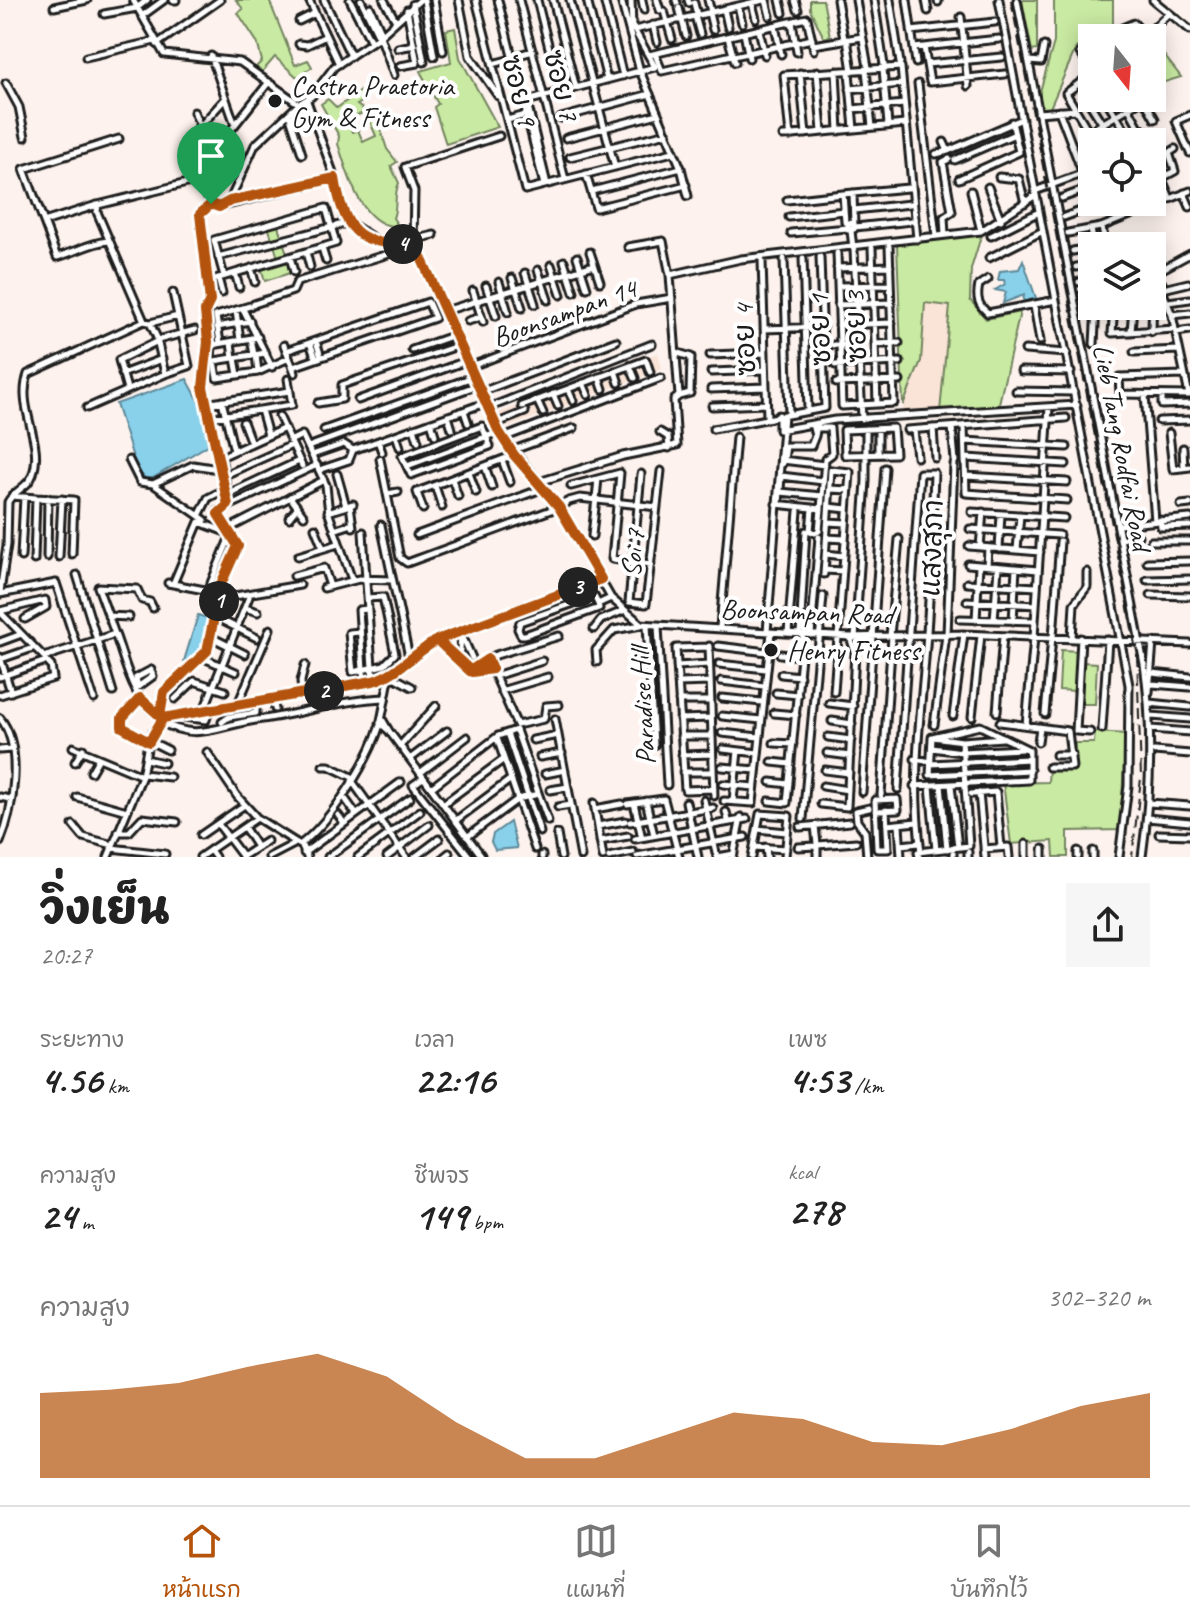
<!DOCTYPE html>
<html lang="th">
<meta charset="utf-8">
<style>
:root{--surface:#fff;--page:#f6f6f6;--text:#222;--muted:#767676;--line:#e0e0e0;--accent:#b45309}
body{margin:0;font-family:Caveat,"Playpen Sans Thai",sans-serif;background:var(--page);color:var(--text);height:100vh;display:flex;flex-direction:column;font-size:30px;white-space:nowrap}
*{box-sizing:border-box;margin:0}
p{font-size:26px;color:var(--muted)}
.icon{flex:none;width:44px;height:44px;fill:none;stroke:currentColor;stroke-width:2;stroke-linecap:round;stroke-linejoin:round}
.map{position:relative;height:857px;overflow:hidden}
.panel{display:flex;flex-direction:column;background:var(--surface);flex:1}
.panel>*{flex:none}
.needle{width:52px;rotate:163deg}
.buttons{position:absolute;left:1078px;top:24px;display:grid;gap:16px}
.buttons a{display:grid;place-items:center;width:88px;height:88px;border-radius:0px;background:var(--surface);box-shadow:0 4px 20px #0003;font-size:40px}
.pin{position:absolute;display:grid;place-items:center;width:68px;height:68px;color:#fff;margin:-82px -34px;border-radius:50% 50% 50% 0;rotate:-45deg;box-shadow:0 0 8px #0007}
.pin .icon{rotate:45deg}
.km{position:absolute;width:40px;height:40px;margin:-20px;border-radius:50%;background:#222;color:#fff;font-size:22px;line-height:40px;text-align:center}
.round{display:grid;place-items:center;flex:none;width:84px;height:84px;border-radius:0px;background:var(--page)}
.head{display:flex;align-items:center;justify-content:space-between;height:136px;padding:0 40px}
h1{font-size:44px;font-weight:800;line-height:60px}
.metrics{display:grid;grid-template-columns:repeat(3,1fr);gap:12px;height:136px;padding:8px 40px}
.metrics div{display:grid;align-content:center}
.metrics b{font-size:40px;font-weight:800}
.metrics small{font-size:22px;font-weight:400}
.metrics p{font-size:22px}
.chart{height:224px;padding:16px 40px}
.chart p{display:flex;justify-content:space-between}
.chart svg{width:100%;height:144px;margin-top:8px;fill:var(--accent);opacity:.7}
.tabs{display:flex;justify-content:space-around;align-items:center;height:112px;border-top:2px solid var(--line);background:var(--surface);font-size:22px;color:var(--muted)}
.tabs a{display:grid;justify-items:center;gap:4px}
.tabs .selected{color:var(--accent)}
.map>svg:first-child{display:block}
</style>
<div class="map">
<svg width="1190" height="857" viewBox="0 0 1190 857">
<rect width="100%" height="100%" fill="#fdf2ed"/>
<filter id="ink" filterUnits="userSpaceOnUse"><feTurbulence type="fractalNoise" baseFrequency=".0125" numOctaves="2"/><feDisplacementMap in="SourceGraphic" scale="16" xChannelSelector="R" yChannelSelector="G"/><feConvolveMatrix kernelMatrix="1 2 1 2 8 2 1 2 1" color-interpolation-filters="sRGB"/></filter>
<g filter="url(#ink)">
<path fill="#fae3d7" d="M925,303L950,305L940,412L903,414V405L921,361Z
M658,353L662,369L501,430L496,414Z"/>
<path fill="#c9eaa2" stroke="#72835f" stroke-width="2" fill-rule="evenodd" d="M236,0H269L295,65L308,60L312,67L297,77L275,57L262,72L256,67L262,61L257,42L238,13L243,9Z
M810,0H823L830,36L824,38L810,9Z
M1022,0H1037V50L1032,51Z
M1054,0H1113V26L1076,48L1050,108H1041L1039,95L1054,42Z
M455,28L460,58L498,127L446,144L434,107L438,104L420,71L451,62L446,30Z
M1153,40V41L1181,77L1152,86Z
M360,91L366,99L357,105L377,119L387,149L397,162L391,166L399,183C393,195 398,206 393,218L397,224L392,226C359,222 347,170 338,144L339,136L321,104L328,99L337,108ZM366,112L376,136L363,142L358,130L352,132L347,119Z
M277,223L293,272L265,281L261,267L279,261L268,226Z
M982,233L971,269L970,300L986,319L1020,312L998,408L940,412L950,306L925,303L921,361L903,405L897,244Z
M1061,650L1079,651L1076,691L1059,690Z
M1081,662L1097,663L1095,704H1079Z
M1095,732L1126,734L1120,830L1068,831V857H1054L1053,841L1011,844L1003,783L1048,782L1049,769H1073L1075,743H1094Z"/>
<path fill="#89d0ea" stroke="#5d8898" stroke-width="2" d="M1023,260L1036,298L1023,302L1024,295L1003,303L1006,292L995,290L1005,284L1004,280H998L1000,271L1019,269Z
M187,379L204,410L208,445L153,478H145L137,470L116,404Z
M198,615L210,619L201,655L194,662L184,661Z
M510,822L517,848L495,850L491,842L493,834Z"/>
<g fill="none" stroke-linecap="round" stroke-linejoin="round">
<defs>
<path id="minor" d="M133,0L164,54L240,62L299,104L312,96L334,67L379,37L420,0
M173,0H176
M309,0L339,64
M324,0L351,56
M350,0L371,42
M361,0L379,37
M384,0L396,21
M424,0L434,56
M434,0L443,51
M459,0L470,56L498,96
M476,0L525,190L673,152
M498,0L544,185
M519,0L565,179
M537,0L560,92
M553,0L576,88
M570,0L615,167
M587,0L607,80
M604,0L623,76
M621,0L640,71L681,168L688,196
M642,0L644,10
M657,0L660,10
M676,0L677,3
M688,0L689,3
M708,0L711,12
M766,0L770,16
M780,0L783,13
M795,0L798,10
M837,0L844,39
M856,0L868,67
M874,0L884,65
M890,0L900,63
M907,0L916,63
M926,0L928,11
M938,0V2
M999,0L1129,685L1128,786L1119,857
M1017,0L1144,664C1153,729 1151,792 1142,857
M1153,0L1190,30
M694,3L697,15
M752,3L756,19
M413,4L424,62
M738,6L742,23
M54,7L87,0
M370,7L382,34
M679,8L686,36
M724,9L728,27
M664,11L672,39
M709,13L713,30
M104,14L137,8L147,0
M142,16L164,0
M695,16L700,34
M961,17L968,86
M299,21L315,13
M792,22L797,52
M653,25L657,42
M775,26L781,54
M1122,28L1134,23L1145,36
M634,30L764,0
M759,30L765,55
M911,31L995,22
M744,33L749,58
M380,36L394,75
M728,37L735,62
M1116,38L1113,32L1118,30
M1143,38L1168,14
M847,39L852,71
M157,44L220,0
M299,44L307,45L326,36
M813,45L862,37
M924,47L930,82L1005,74
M398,48L414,45
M914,48L999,39
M1080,53L1092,68
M655,54L662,71L732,55
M649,55L807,18L814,50
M211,56L234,122
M515,56L533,51
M734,56L812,39
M86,57L155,41
M1029,61L1041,62L1044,46
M493,64L515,58
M927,64L1002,57
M400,66L417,63L407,10
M883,69L888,125
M866,70L872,127
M817,71L822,132
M836,71L839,131
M849,72L854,129
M800,73L806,134
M1092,74L1066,93L1095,142
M6,83L19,107L25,137
M918,84L936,236
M850,89L902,84
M1105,98L1123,127
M1123,98L1147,142
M1143,98L1155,119
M307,101L335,178L344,219L381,243L415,244L503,438L559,507L611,598L641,624L850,637L964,634L1190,644
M523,102L655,67L632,26L631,0
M527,102L547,184
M1090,104L1109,134
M852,109L904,104
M1059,111L1083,174
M194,112L200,126
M1038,113L1076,110
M289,114L302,154
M1190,115L1176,121L1190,153
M561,118L650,94
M507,120L526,115
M195,132L225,99
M1089,132L1143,99
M783,136L905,124
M790,136L784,75L901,67L917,239
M566,138L658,114
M223,140L269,82
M944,142L948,151L1022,119
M1117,142L1141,128
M936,154L948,151
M1152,155L1170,198
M570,157L667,133
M955,160L1015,134
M586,174L596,208L686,185
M999,177L1019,179L1025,203
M1162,178L1175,171L1169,153L1175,149
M959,179L1019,152L1012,122
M988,187L1001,220
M592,191L681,168
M971,191L981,231
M1035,191L1092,170
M853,193L854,225
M1184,193L1190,207
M1062,198L1092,187
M230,200L255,145L299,104
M787,200L843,194
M1120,202L1125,216
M211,204L200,214L210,301L205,311L208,342L203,387L228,505
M97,205L44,222L24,169L119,139
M854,210L910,204
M789,217L844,211
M1064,217L1105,202
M44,222L57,257C76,252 91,242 109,241
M848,225V230L854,229L853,224L845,222L843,194L908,188
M855,227L912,221
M1102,228L1106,246
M1091,229L1094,246
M851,231L853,248
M791,233L848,228
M1068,233L1101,227L1190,191
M945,235L944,217L952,212L943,162L949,159
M991,236L1039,212
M413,240L434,235
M413,242L414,191L405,167L499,136
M628,247L663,241L670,275
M322,248L326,261
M872,248L877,404
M854,250L862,419
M1073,251L1092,247
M306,252L310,267
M590,252L600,282
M837,253L842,406L894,403L889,246
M218,257L347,223
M290,257L294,272
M577,257L587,288
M803,258L808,410
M989,258L1043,231
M784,259L789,414
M564,261L574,292
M762,261L767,418
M551,265L561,295
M1152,265L1172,315L1189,395
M1076,267L1092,265
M251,268L255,282
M837,268L890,266
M538,270L548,300
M1157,272L1190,254
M235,273L239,287
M525,273L535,304
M218,278L222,293
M512,278L522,308
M988,279L979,285C976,298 978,305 988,313L1056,300
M212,280L336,243L326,208L214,240L224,276
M499,282L508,312
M1079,282L1092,280
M486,286L496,316
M838,286L890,285
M1163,289L1188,283
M473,291L483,322
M1082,295L1092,291
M1168,302L1190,299
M254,304L293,291L297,282L398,251L400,244
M838,305L891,303
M1034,306L1040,341
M1114,306L1112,333L1175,329
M243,309L272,367
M236,311L240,340
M445,311L594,265
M1172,315L1190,313
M144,321L97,212L98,205L191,182L202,186L211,204L219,207L335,178
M144,321L150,323L158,340L195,330
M468,321L481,317
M150,323L178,316
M839,325L892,323
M217,327L250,321
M764,329L823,327
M1131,332L1133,306
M1152,332L1153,284L1162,283
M1176,332L1190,330
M258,337L212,345L211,361H214L217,378L258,372L289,358
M251,338L254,355
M157,339L165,374L189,366L173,293
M316,341L321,357
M231,342L233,358
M220,343L216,316L250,306
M310,343L316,359
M875,344L899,343
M1094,344L1096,306
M284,345L295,373
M833,345H858
M412,350L455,335
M1025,350L1067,353
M286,351L428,302L435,318L293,367
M1134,352L1179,350
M678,353L691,357L690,393L679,396
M256,355L258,372
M710,355L765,353
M235,358L238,375
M214,361L266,353
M835,365L900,362
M630,366L635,378
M469,367L636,304L672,298
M615,371L619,383
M1021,371L1071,372
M711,372L765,370
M122,374L162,359
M1184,375L1119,377L1120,394L1190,395
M599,377L603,389
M583,383L588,395
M836,383L900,381
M127,389L119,360L158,341
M568,389L573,401
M711,389L766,387
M1016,391L1074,392
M481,392L616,341
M553,394L558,406
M1145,395L1155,521
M1162,395V405L1190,404
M358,400L466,361
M537,400L543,413
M222,401L234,451
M211,403L290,391
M318,403L342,399V385L460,345
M522,406L646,360L650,372
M712,406L766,404
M87,408L165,374
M488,408L652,344
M261,410L268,435
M464,411L468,423
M779,415V430L835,420L1077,405
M279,416L302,466
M448,416L452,429
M214,417L292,405L288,379
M1159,421L1190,420
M243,422L251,443
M431,422L435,435
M495,424L525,412
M812,424L815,436L817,425
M482,426L490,446L411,475L402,456Z
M964,426L966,493L1067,500
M952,427L955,461
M414,428L418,441
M893,428L895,454L845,455L844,430Z
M933,428L935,458
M713,429L825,408L820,257
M878,429V454
M324,430L473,377
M907,430L1066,418
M914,430L917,457
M660,432L668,437L669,448
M1169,433L1173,469L1190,467
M396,435L400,447
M503,438L661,378
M290,441L302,435L326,485L329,514L352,580
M378,441L382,452
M965,441L1067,447
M308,447L478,385
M1183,448L1184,468
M353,450L485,403
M511,451L574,428
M315,454L344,444L353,450
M967,458L1066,464
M380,459L400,558L407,563L559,507
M129,460L140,482L153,484
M502,460L510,482
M784,460L786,446H811L815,436
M782,464V460L825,465
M407,466L499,432
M485,466L492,487
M322,469L349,460L353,450
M469,473L476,492
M337,474L346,506
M641,474L629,602L646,604L661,471
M225,475L292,445
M966,476L1067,482
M452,479L458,496
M539,482L623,456L677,445L674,400L679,396L670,275L741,259L981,231L1036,195
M226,484L221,457L285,428
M435,486L442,507
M571,486L620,473L612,559L651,564
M830,489L849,490
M780,492L822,496
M228,494L299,461
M387,494L398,492
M12,496L36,498L34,560
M290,497L304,516
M36,498L74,500L72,554
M569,501L580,498L657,507
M776,504L821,509L825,459L832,454L830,428H817
M779,504L781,476L823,481
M350,505L353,527
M1181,505L1190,504
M558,506L569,501L560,509
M829,507L847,509
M423,509L417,492L514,455
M812,509L810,531L815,533L819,531L821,509
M328,512L353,504
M972,512L1064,518
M199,516L208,498L224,490
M289,518L296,509
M205,520L153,484L193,465L219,469
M1160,520L1161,527L1190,526
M828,522L846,523
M381,525L409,657
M1119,525L1190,518
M315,528L323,548
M228,529L324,480
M970,529L1059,535
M334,530L352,524
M363,532L366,579
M417,535L544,488
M592,536L598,479
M827,538L845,539
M1121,539L1138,536
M1151,541H1190
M969,546L1040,552
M980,547L983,512
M999,549L1001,514
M1017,550L1020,515
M826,554L844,556
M298,556L338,544
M21,557L24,497
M47,557L48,498
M59,557L62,499
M1147,562L1190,561
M968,564L1038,570
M987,566L988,548
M825,570L843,571
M824,574L831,470L850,472L834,692
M77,575L113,692
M294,576L324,568L330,586
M1147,580L1190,579
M366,582L373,681
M168,583L210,591
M967,583L1037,587
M173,584L199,522L231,534L211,583L208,608
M324,588L359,579L392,580
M0,592L7,545L8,502C14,490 29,487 33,474C44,441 16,408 28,374L144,321
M0,594L56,583L94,699
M1151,595L1190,596
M229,597L300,585
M967,601L1036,605
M598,604L594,596L520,622L518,629L521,635H525L599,608L598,604L611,598
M245,608L258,612
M0,611L45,600L46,607L25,619
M0,612L44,657L115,634C126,663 132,703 162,717
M108,616L129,617
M960,619L1035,621
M976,620L979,565
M994,620L998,567
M223,621L257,638
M1013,621L1016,568
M647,625L654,745
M658,626L667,785
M720,627L736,437
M594,629L601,620L623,611
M460,631L472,658
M360,632L349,633L353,672L384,665L395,654L383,597L367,598
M767,632L784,415
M788,633L798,511
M115,634L98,587L137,589L142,600L150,602L153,608
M800,634L806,531
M947,634L954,464
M811,635L819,537
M890,636L899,539
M1034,637L1049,407
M1053,637L1060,541
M855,638L866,481V429
M1072,638L1074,604L1087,587V572
M1081,638L1076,731L1090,732
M215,639L245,654
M437,640L472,672L492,669L517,725L544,719L546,706L559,705
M0,642L19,635
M709,646L714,796
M718,646L767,652
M709,647L676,648L685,790L714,789
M460,650L461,634
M855,652L862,638
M780,654L802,656
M0,657L11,692
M1,659L33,648
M206,659L236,672
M597,662L596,650L614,630L641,625
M719,664L766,669
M677,666L709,664
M470,671L496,655L559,636
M1152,673L1190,677
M781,674L800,676
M495,676L542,661
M0,677L46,661L51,666L53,678L0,695
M721,681L764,686
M678,683L710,682
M364,684L359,610L367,609
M1152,684L1190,687
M138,687L136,678L151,670
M135,689L153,676L151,670
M501,691L548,677
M1149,692L1153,642
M776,693L798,695
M302,694L301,681L305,665
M140,698L122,718V727L168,750
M722,698L762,702
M175,699L194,681L225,691
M273,700L275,709
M679,701H710
M829,703L853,706
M1149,703L1190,707
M335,704L338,688
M237,706L270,629
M204,710L249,597
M997,712L1003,636
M774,713L796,715
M1045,714L1052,637
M160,716L164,692L207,651L221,584L238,546L218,511L317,465
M722,716L761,720
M953,716L964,634
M1151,716L1190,719
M184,717L206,720L209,711
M972,717L981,635
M0,718C24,747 13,811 0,842
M555,719L581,857
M680,719L711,718
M159,721C198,743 218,725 256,720C298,715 343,699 385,698
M832,721L852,724
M222,722L229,717L256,713V703
M1000,722L1068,731L1072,767H1049
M380,723L389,731L382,719
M934,725L946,635
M1026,725L1034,637
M1102,729L1108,640
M1151,729L1190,732
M389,731L481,855
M507,733L540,832
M722,733L759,737
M681,736H712
M828,737L851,740
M932,737L930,775L1030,770
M933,737L962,741L1003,738
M497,738L535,849
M533,740L558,735
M1038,742L1040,727
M774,743L793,744
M400,746L436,706
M73,747L142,776
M932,748L962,752L1022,749
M723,749L758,753
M0,750L11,749
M1154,751L1190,754
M207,752L237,796L257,818L300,845
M827,753L850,756
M682,755L712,754
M1056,755H1072
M540,757L562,753
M146,759L164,763
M410,759L447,731
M915,759L931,762
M75,762L83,749
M772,762L791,764
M931,764L1029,759
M323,766H329L352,777
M722,767L756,770
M825,770L849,773
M91,772L99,758
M683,772H713
M420,773L467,737
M143,774L170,777
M545,774L565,770
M423,778L413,785L470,857
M352,781L406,857
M771,782L789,784
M723,784L754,787
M941,785L947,849
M951,785L958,847
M823,786L848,790
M914,786L1029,780V750L980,726L932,737
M930,786L936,850
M431,788L498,736L516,730L548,821
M898,789L920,473H934C932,526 931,579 927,632C922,712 910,770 921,852
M550,790L568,787
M862,792L885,468
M979,793L985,857
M971,794L996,792L1001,847
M881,795L892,636
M0,797L10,799
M77,797L127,811
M346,800L356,814
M704,800L717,857
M646,801L654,835
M724,801L753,803L771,632
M733,801L738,751
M769,801L787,803L803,635
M686,802L698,857
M594,803L603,857
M634,803L642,838
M1149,803L1190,806
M443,804L504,759
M627,804L664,799L679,857
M821,804L847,807L855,652L850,637
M558,807L571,805
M595,809L622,804
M886,810L888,849H877L875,800L897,799
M875,811L898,810L897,799
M726,812L728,820
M338,815L344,823
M1147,818L1190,822
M803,819L823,596
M455,821L511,779
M630,822L713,808
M218,824L243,857
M899,824L901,857
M73,825L83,837L113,845
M887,825L917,822
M598,826L625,821
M815,826L817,844
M244,827L257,847
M800,827L850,822
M757,829L787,832
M118,832H129L142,818L177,822
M557,834L561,857
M1159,834L1190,835
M201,835L243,806
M467,837L518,799L538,794
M635,839L747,819
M600,841L628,836
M1026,844V857
M818,845L856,842
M901,845L919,843
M754,847L786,849
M766,847L767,857
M798,847L815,846
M817,847V857
M111,848L165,854
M984,849L1008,847L1009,857
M1043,849V857
M210,850L215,857
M1078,851V857
M1093,851V857
M968,852V857
M304,853L401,782
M953,853V857
M542,855V857
M637,856L745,837
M108,857L142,776L149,738L163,718L381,679L437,640L601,579
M200,857L257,818
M242,857L267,841
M269,857L294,844
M307,857L301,844C332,820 368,762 380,725C384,709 386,692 390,675L412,687
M328,857L410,798
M358,857L420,811
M387,857L429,825
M415,857L439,839
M444,857L449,853
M609,857L633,852
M718,857L734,854
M733,857L741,817
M752,857L760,814L789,816L785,856
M867,857L865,832L857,821L856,811L869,808
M919,857L918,852L969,846L962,741"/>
</defs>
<use href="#minor" stroke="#1c1c1c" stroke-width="11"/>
<use href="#minor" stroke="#fff" stroke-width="5"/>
<path stroke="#1c1c1c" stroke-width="2" stroke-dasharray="12 6" stroke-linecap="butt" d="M1011,0L1137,655L1141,778L1132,857"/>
</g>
</g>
<g fill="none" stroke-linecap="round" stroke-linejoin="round" filter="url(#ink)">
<defs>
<path id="route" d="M211,204L200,214L210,301L205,311L208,342L203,387L228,505L218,514L238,546L221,584L207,651L164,692L160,716L140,698L122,718V727L149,742L163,718L373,681C397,674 415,653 437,640L470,671L488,659L492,669L472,672L437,640L601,579L559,507L514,455L499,432L416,246L413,242C358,249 343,228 335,178L230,201L219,207L211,204"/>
</defs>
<use href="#route" stroke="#fff" stroke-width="16"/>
<use href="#route" stroke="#b45309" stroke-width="10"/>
</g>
<g fill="#1c1c1c" stroke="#fff" stroke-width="3">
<circle cx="275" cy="101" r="8"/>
<circle cx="771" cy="650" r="8"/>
</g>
<g text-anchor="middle" stroke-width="8" stroke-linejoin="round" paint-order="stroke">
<g font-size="28" fill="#1c1c1c" stroke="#fff" text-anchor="start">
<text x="291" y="95">Castra Praetoria<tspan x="291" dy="32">Gym &amp; Fitness</tspan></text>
<text x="787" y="660">Henry Fitness</text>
</g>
<g font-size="28" fill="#1c1c1c" stroke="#fff">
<text transform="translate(562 85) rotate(76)" y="10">ซอย 7</text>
<text transform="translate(520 90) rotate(76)" y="10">ซอย 9</text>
<text transform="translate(564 312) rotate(-20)" y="10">Boonsampan 14</text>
<text transform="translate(855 327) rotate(-92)" y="10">ซอย 3</text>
<text transform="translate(819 330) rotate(-92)" y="10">ซอย 1</text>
<text transform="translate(744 340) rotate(-92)" y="10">ซอย 4</text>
<text transform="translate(1123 447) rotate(79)" y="10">Lieb Tang Rodfai Road</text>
<text transform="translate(931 548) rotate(-88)" y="10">แสงสุภา</text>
<text transform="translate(632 553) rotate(-84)" y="10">Soi 7</text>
<text transform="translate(807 611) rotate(2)" y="10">Boonsampan Road</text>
<text transform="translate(642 706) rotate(-93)" y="10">Paradise Hill</text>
</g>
</g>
</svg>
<div class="buttons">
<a><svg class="needle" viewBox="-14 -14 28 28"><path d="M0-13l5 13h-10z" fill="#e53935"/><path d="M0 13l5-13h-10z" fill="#767676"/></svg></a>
<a><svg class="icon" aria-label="locate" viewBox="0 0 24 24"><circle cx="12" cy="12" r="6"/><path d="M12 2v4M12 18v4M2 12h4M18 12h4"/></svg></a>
<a><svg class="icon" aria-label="layers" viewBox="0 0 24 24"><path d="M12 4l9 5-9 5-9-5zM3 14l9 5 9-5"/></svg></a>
</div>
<div class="pin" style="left:211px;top:204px;background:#1e9e55"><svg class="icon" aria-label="arrive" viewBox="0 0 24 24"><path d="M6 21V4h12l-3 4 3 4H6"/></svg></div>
<b class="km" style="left:219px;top:601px">1</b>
<b class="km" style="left:324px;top:691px">2</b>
<b class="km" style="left:578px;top:587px">3</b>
<b class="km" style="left:403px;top:244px">4</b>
</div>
<section class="panel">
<div class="head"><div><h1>วิ่งเย็น</h1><p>20:27</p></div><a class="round"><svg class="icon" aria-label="share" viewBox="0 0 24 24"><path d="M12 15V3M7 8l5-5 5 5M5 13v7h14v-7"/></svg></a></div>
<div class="metrics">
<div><p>ระยะทาง</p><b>4.56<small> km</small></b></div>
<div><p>เวลา</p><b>22:16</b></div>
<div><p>เพซ</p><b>4:53<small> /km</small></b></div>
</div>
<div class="metrics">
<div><p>ความสูง</p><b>24<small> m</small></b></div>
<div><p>ชีพจร</p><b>149<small> bpm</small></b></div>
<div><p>kcal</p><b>278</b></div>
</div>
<div class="chart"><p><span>ความสูง</span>302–320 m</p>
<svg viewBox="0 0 160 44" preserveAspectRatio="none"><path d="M0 44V18L10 17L20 15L30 10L40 6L50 13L60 27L70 38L80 38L90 31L100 24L110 26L120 33L130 34L140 29L150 22L160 18V44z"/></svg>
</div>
</section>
<nav class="tabs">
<a class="selected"><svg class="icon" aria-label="home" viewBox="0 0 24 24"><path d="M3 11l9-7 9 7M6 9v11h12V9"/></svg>หน้าแรก</a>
<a><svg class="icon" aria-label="map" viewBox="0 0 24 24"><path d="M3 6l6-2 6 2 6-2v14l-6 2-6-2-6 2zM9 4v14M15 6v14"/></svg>แผนที่</a>
<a><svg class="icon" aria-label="saved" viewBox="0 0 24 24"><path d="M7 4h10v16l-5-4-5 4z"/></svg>บันทึกไว้</a>
</nav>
